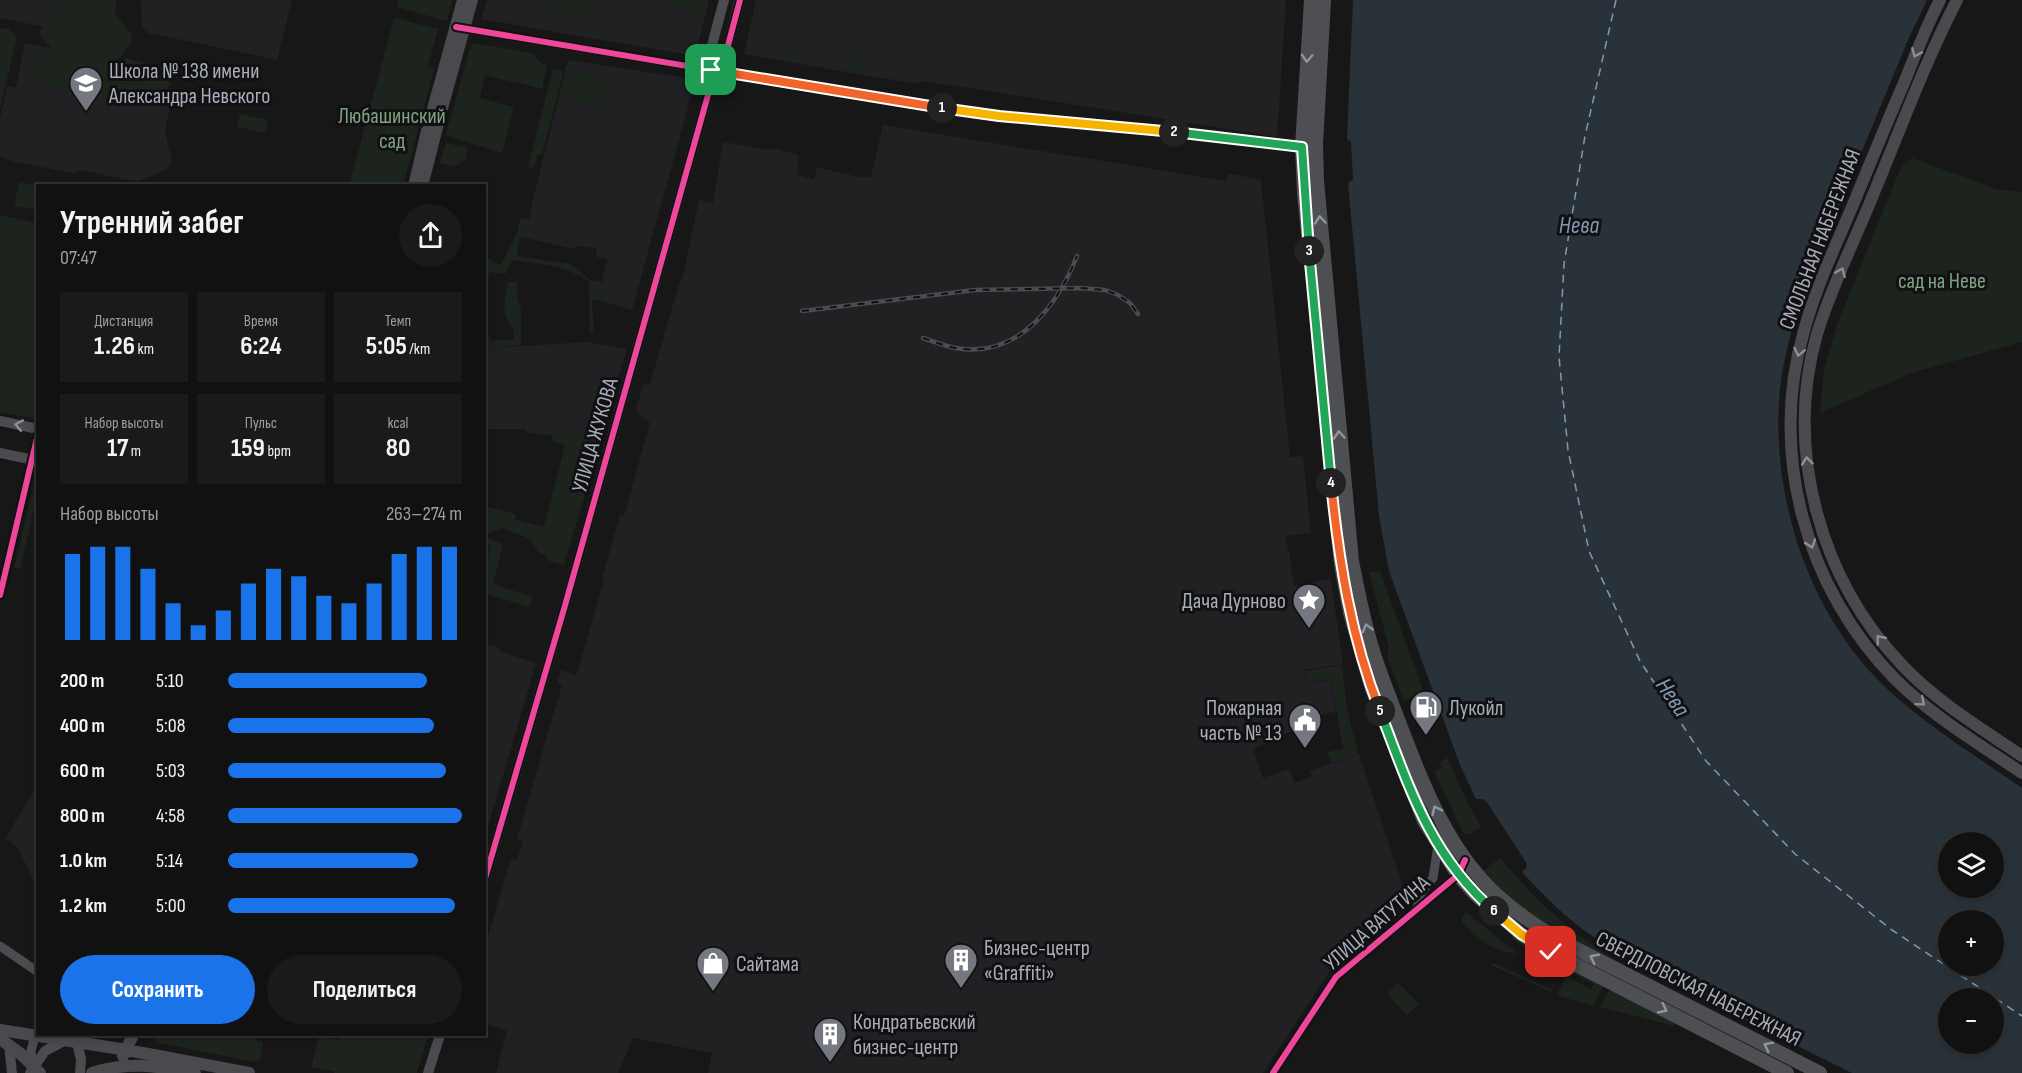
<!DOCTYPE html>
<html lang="ru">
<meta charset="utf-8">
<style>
:root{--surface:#111;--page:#1a1a1a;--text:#f1f3f6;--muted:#9c9d9f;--line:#303131;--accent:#1a73e8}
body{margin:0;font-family:"Sofia Sans Condensed",sans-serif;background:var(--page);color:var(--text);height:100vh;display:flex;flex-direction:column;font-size:22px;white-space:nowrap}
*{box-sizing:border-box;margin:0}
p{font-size:20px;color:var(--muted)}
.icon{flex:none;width:33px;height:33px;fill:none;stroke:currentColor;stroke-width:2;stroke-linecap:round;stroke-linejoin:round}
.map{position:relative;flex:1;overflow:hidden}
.sheet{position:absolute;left:36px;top:184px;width:450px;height:852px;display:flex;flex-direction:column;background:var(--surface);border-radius:0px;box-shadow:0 3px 9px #0003,0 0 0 2px var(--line)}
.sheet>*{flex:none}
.fabs{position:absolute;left:1938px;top:832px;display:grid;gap:12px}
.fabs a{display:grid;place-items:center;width:66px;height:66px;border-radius:50%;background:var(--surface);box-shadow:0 3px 9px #0003,0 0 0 2px var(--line);font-size:30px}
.pin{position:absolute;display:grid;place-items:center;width:51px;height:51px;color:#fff;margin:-26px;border-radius:12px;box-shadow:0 3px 9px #0006}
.km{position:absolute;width:30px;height:30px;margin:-15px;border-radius:50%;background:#222;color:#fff;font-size:16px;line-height:30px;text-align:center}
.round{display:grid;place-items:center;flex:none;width:63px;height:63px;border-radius:32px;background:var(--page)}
.headline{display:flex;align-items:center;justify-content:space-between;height:102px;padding:0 24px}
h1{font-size:33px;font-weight:700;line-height:45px}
.metrics{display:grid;grid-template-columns:repeat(3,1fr);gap:9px;height:102px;padding:6px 24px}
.metrics div{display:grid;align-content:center;border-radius:0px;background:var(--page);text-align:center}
.metrics b{font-size:26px;font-weight:700}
.metrics small{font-size:16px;font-weight:400}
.metrics p{font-size:16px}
.chart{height:168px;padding:12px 24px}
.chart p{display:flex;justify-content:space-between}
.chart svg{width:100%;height:108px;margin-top:6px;stroke:var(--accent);stroke-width:6}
.cta{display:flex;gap:12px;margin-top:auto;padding:12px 24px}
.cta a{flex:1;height:69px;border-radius:36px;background:var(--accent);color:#fff;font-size:24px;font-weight:700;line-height:69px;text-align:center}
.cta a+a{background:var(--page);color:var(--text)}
ul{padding:0 24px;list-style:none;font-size:20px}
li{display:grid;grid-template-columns:96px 72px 1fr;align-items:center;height:45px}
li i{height:15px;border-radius:8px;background:var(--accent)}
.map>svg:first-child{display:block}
</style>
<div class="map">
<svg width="2022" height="1073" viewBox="0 0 2022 1073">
<rect width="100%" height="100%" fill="#171717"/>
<path fill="#212123" d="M0,0H112L60,30L0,18Z
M141,0H292L277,60L148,33L142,27Z
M487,0H709L695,56L481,19Z
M756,0H1286L1277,137L964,87L920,81L919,84L863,75L744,54Z
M25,43L124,63L126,58L173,70L165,101L170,108L165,132L171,156V163L166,169L138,182L80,170L75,173L19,163L0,157V120L7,86L16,88Z
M568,60L693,79L695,82L632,310L604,302L600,292L607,259L597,257L596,248L575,246L574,249L526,238L533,200Z
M883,125L1226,181L1228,173L1261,180L1290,457L1303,456L1311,533L1285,536L1292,566H1290L1295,586L1331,579L1343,664L1304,670L1307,683L1331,680L1336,712L1305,717L1300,727L1253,749L1263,778L1289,769L1294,783L1312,776L1310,771L1359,754L1407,898L1331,961L1327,967L1331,969L1263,1073H708L712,1053L633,1038L618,1073H496L507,1031L485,1024V946L511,859L517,860L523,841L517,839L562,685L557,683L561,670L575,675L577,673L604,579L602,578L620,515L624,516L650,423L640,416L636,409L643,385L650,384L679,284L683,276L699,200L713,203L723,142L772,150L773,148L799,155L797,174L814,180L817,167L859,177H871Z
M587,342L627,349L598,450L591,448L571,429H485V348Z
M485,643L500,648L499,651L536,663L485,837Z
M37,786V888L18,848L5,838Z"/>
<path fill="#1d241e" d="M68,0H117L115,15L132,34L131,43L116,63L124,65L117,101L32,84L39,48L54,51L39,34C47,19 52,7 68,0Z
M399,0H452L447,21L397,7Z
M548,0H599L595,16L587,20L550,13L547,11Z
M643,0H707L703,15Z
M394,18L438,29L428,66L434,69L403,186H349Z
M9,28L17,37L0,109V29Z
M474,43L533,53L542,64L547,65L542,89L485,75L480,98L514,107L502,153L446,135L471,45Z
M783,50L796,53V59L845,67L849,52L863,55L868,61L864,74L744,54V51L781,56Z
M132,62L171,72L161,110L123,101Z
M567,68L608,80L601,108L559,96Z
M553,69L564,71L542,154L538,155L533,168L528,167Z
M240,114L268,120L265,133L237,127Z
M446,143L468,148L465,160L454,167L440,163Z
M1912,158L1996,189L2022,192V342L1911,373L1820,413L1824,371L1837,325L1901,167Z
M19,182L41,186H38L37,210L14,206Z
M0,215L37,223V419L0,412Z
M520,218L529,220L526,238L520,237L517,256L570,264L590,280L602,282L600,292L604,302L592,300L594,334L590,333L589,282C567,265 539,264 512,260L505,274L490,272L485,285V259H492L491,262L501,265L518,230Z
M508,282H517V298L521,310V345L485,348V334L489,335L490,341L514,339C514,324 509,327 506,317C502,306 506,292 508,282Z
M590,383L612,386L598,441L587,440Z
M526,428L571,429L591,448L598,450L564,565L546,560L547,556L538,552L530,539L503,528L489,533L488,538L503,544L493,584L532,597L529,607L484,593L485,567L491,546L485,544V485L489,486L485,506L516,514L515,520L544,527L565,445L553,442L552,436L527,432Z
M35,481H37V496L20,569L14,568Z
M1380,571L1426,699L1414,696L1404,701L1387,656L1389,648L1369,572Z
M1342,665L1347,710L1358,754L1331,763L1328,752L1343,749L1331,679L1307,683L1305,671Z
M1447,756L1466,800L1481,827L1471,834H1465L1462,831L1434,771L1442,768L1440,763Z
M1501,858C1536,903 1579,940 1629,968L1627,971L1536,921L1481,872Z
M1466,912L1517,953C1493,954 1479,938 1462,923V917Z
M1387,915L1390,918L1331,969L1327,967L1331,961Z
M1513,936L1561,965L1551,992L1491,965L1493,963L1551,989L1560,967L1512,939Z
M1570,968L1604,985L1593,1006L1557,995L1566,976L1591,989L1594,984L1568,971Z
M1398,983L1419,1004L1407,1015L1387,994Z
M1611,990L1677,1022L1674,1026L1600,1007L1608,992Z
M153,1035H257L256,1040L263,1041L260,1061H250L159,1043L154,1040Z
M340,1035H428L417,1073H334V1071L311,1068L319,1037L339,1040Z"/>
<path fill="#2a3239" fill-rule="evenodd" d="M1353,0H1927L1908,40L1816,262C1803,264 1800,275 1795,287L1797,288L1795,295L1800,303C1790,335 1781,367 1779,401C1773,504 1810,615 1886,688C1927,726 1976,756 2022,788V1073H1852L1741,1018L1743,1013L1719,1000L1713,1003C1672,982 1629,962 1591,935C1566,918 1543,895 1522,872L1527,867L1526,862L1486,801L1482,799H1476L1460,765L1389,571L1379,516L1348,183L1353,180L1351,142L1347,139ZM1948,843H1994V888H1948ZM1948,921H1994V966H1948ZM1948,999H1994V1044H1948Z"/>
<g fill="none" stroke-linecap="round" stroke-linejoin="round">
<path stroke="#7f9bb3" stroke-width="1.5" stroke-dasharray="8 6" stroke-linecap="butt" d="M1616,0L1585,136L1564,264L1559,357L1568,450L1589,551L1640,661L1706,761L1795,854L1892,930L2022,1016"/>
<path stroke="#4b4c50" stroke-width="9" d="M459,28L841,92L999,116L1130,126L1302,147
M0,595L38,434
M1417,908L1421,893L1433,878L1438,845
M0,946L38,972
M33,1066L31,1051L35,1036
M1273,1073L1336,977L1458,875L1465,860"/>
<path stroke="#4b4c50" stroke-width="10" d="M715,70L711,49L724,0
M0,421L38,429
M0,453L38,461
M484,882L564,609L715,70L726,53L740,0
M77,1043L81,1059L80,1073
M9,1044L12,1073
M30,1073L45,1051L64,1041
M428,1073L440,1035"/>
<path stroke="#4a4a4e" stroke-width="12" d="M1940,0C1926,27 1915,55 1904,83C1887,122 1871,161 1855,200C1837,243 1816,286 1804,331C1768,453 1806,589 1895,679C1932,716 1979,744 2022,773
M1957,0C1924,64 1899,133 1871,200C1853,244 1831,288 1817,334C1784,450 1820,580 1903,666C1937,702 1981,728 2022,756
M433,109L463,0
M414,186L427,131
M422,186L442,108L472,0
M0,1030L127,1050L249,1073
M0,1039L21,1054L40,1073
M123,1056L133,1035
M92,1073C129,1061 157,1066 195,1073"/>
<path stroke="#4d4f52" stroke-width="14" d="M1311,0L1302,147L1304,193L1341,565L1350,613L1372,689L1424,821L1458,875L1476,895L1521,934L1551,952L1787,1073
M1324,0L1316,144L1317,181L1352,561C1358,592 1364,624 1374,654C1383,682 1394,708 1404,735C1424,787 1444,837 1481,879C1503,904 1531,923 1559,940L1820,1073"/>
<path stroke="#4b4c4f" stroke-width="1.5" d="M484,889L567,608L718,71L735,0
M426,1073L437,1035"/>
<defs>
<path id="rail" d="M802,311L975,290L1081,288L1105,290L1118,295L1130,303L1138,314
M923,338C936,342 949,348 963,349C1021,355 1058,304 1077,256"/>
</defs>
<use href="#rail" stroke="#4b4c4f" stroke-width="4.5"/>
<use href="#rail" stroke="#111113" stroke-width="2" stroke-dasharray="7" stroke-linecap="butt"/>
<defs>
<path id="cycleway" d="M456,27L841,92L999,116L1130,126L1302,147
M0,595L38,434
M484,882L564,609L715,70L726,53L740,0
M1273,1073L1336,977L1458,875L1465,860"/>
</defs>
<use href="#cycleway" stroke="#111113" stroke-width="10"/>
<use href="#cycleway" stroke="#ed469a" stroke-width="6"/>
</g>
<defs><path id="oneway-chevron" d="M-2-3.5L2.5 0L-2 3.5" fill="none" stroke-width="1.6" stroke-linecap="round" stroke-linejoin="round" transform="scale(1.5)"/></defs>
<g stroke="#8c8f98">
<use href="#oneway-chevron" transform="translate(1916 53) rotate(113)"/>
<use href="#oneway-chevron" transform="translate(1841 272) rotate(-67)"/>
<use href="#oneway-chevron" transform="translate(1799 352) rotate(103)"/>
<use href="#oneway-chevron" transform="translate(1807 461) rotate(-96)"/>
<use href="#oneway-chevron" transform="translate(1811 544) rotate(71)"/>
<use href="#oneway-chevron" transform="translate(1880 639) rotate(-129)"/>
<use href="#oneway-chevron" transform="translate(1921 702) rotate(40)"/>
</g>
<g stroke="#91969e">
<use href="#oneway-chevron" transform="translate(1307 58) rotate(93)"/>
<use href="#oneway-chevron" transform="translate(1320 220) rotate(-95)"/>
<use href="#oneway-chevron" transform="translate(1339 435) rotate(-95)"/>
<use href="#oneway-chevron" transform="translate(1367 628) rotate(-105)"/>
<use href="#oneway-chevron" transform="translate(1436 810) rotate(-116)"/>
<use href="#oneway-chevron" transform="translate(1594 958) rotate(-153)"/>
<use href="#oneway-chevron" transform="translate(1663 1009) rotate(27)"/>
<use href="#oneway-chevron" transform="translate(1768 1046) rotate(-153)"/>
</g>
<use stroke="#8c9099" href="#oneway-chevron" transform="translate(19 425) rotate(-169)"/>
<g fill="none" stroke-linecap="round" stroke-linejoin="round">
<defs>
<path id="split-1" d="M711,70L942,108"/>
<path id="split-2" d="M942,108L999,116L1174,132"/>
<path id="split-3" d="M1174,132L1302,147L1309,251"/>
<path id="split-4" d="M1309,251L1331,483"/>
<path id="split-5" d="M1331,483C1339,562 1351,637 1380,711"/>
<path id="split-6" d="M1380,711C1409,787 1430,855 1494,911"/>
<path id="split-7" d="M1494,911L1521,934L1551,952"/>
</defs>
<use href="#split-1" stroke="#fff" stroke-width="12"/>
<use href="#split-2" stroke="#fff" stroke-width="12"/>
<use href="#split-3" stroke="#fff" stroke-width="12"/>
<use href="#split-4" stroke="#fff" stroke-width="12"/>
<use href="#split-5" stroke="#fff" stroke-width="12"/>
<use href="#split-6" stroke="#fff" stroke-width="12"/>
<use href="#split-7" stroke="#fff" stroke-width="12"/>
<use href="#split-1" stroke="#f0652b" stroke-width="8"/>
<use href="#split-2" stroke="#f5b400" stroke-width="8"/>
<use href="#split-3" stroke="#22a559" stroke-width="8"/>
<use href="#split-4" stroke="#22a559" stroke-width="8"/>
<use href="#split-5" stroke="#f0652b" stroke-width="8"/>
<use href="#split-6" stroke="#22a559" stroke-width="8"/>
<use href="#split-7" stroke="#f5b400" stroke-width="8"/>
</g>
<defs>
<symbol id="school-pin" viewBox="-11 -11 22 30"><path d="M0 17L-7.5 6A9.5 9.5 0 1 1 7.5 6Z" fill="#757880" stroke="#111113"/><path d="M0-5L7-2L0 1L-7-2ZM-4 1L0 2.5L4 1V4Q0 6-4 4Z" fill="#fff"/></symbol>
<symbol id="sight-pin" viewBox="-11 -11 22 30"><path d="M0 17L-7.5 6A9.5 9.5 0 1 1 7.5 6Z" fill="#757880" stroke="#111113"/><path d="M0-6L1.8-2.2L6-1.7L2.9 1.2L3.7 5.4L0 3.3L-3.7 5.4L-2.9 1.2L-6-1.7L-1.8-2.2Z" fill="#fff"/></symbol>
<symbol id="fuel-pin" viewBox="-11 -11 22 30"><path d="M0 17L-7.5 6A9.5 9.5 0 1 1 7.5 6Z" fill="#757880" stroke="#111113"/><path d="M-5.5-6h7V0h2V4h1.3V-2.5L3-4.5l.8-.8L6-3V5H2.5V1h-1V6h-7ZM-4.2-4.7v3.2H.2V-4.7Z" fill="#fff"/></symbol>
<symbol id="civic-pin" viewBox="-11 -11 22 30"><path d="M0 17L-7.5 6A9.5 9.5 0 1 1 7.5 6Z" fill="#757880" stroke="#111113"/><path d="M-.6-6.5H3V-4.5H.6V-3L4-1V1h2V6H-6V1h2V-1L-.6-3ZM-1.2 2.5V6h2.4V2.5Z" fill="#fff"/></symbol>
<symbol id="building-pin" viewBox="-11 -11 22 30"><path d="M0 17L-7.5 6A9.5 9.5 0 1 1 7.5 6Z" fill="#757880" stroke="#111113"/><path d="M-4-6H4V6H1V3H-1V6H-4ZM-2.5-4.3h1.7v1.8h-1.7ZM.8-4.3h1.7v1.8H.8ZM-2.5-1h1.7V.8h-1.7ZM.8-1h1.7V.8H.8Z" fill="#fff"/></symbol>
<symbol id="shop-pin" viewBox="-11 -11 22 30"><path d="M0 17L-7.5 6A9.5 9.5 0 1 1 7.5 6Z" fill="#757880" stroke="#111113"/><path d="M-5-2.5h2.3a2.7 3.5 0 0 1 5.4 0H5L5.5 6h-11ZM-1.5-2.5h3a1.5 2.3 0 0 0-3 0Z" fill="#fff"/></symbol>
</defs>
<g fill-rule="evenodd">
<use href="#school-pin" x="67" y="64" width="38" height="52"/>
<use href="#sight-pin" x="1290" y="581" width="38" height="52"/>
<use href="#fuel-pin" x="1407" y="688" width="38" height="52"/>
<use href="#civic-pin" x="1286" y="701" width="38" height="52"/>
<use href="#building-pin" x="942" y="941" width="38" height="52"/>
<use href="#shop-pin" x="694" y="944" width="38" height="52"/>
<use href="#building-pin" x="811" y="1015" width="38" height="52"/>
</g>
<g text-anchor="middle" stroke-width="6" stroke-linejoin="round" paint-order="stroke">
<g font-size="22" fill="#a8adb8" stroke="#111113" text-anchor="start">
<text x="109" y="78">Школа № 138 имени<tspan x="109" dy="25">Александра Невского</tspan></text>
<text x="1286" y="608" text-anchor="end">Дача Дурново</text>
<text x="1282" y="715" text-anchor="end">Пожарная<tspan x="1282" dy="25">часть № 13</tspan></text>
<text x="1449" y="715">Лукойл</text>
<text x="984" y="955">Бизнес-центр<tspan x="984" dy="25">«Graffiti»</tspan></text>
<text x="736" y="971">Сайтама</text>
<text x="853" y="1029">Кондратьевский<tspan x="853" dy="25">бизнес-центр</tspan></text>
</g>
<g font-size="22" fill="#7fa381" stroke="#111113">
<text x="392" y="123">Любашинский<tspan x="392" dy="25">сад</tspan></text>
<text x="1942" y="288">сад на Неве</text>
</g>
<g font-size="22" fill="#a8adb8" stroke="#111113">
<text transform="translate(1819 239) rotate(-69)" y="8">СМОЛЬНАЯ НАБЕРЕЖНАЯ</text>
<text transform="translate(594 435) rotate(-74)" y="8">УЛИЦА ЖУКОВА</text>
<text transform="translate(1376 922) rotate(-41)" y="8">УЛИЦА ВАТУТИНА</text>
<text transform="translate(1699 988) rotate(27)" y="8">СВЕРДЛОВСКАЯ НАБЕРЕЖНАЯ</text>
</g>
<g font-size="24" font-style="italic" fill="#7f9bb3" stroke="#111113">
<text x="1579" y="233">Нева</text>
<text transform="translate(1673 697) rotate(56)" y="8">Нева</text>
</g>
</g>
</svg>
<div class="fabs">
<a><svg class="icon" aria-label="layers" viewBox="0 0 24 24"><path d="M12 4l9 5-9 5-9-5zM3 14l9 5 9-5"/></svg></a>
<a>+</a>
<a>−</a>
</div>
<div class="pin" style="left:711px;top:70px;background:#1e9e55"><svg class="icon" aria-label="arrive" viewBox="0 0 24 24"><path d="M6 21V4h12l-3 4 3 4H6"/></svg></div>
<div class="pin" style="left:1551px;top:952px;background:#d93025"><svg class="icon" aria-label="check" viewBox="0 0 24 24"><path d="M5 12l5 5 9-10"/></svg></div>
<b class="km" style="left:942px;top:108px">1</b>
<b class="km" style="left:1174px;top:132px">2</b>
<b class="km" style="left:1309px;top:251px">3</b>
<b class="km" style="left:1331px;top:483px">4</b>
<b class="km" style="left:1380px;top:711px">5</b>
<b class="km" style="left:1494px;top:911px">6</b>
<section class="sheet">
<div class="headline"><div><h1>Утренний забег</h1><p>07:47</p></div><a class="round"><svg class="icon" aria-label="share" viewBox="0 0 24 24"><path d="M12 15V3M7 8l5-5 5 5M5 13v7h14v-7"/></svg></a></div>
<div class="metrics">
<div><p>Дистанция</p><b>1.26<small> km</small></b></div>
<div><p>Время</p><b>6:24</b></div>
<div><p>Темп</p><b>5:05<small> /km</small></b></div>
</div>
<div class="metrics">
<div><p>Набор высоты</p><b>17<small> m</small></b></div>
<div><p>Пульс</p><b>159<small> bpm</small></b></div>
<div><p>kcal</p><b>80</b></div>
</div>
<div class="chart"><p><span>Набор высоты</span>263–274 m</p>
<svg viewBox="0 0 160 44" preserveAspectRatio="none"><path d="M5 44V9M15 44V6M25 44V6M35 44V15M45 44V29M55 44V38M65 44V32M75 44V21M85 44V15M95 44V18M105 44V26M115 44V29M125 44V21M135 44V9M145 44V6M155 44V6"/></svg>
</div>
<ul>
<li><b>200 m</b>5:10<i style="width:85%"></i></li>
<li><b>400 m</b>5:08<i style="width:88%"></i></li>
<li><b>600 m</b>5:03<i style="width:93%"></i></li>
<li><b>800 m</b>4:58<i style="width:100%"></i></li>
<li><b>1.0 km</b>5:14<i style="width:81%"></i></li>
<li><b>1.2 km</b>5:00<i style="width:97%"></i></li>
</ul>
<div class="cta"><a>Сохранить</a><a>Поделиться</a></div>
</section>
</div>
